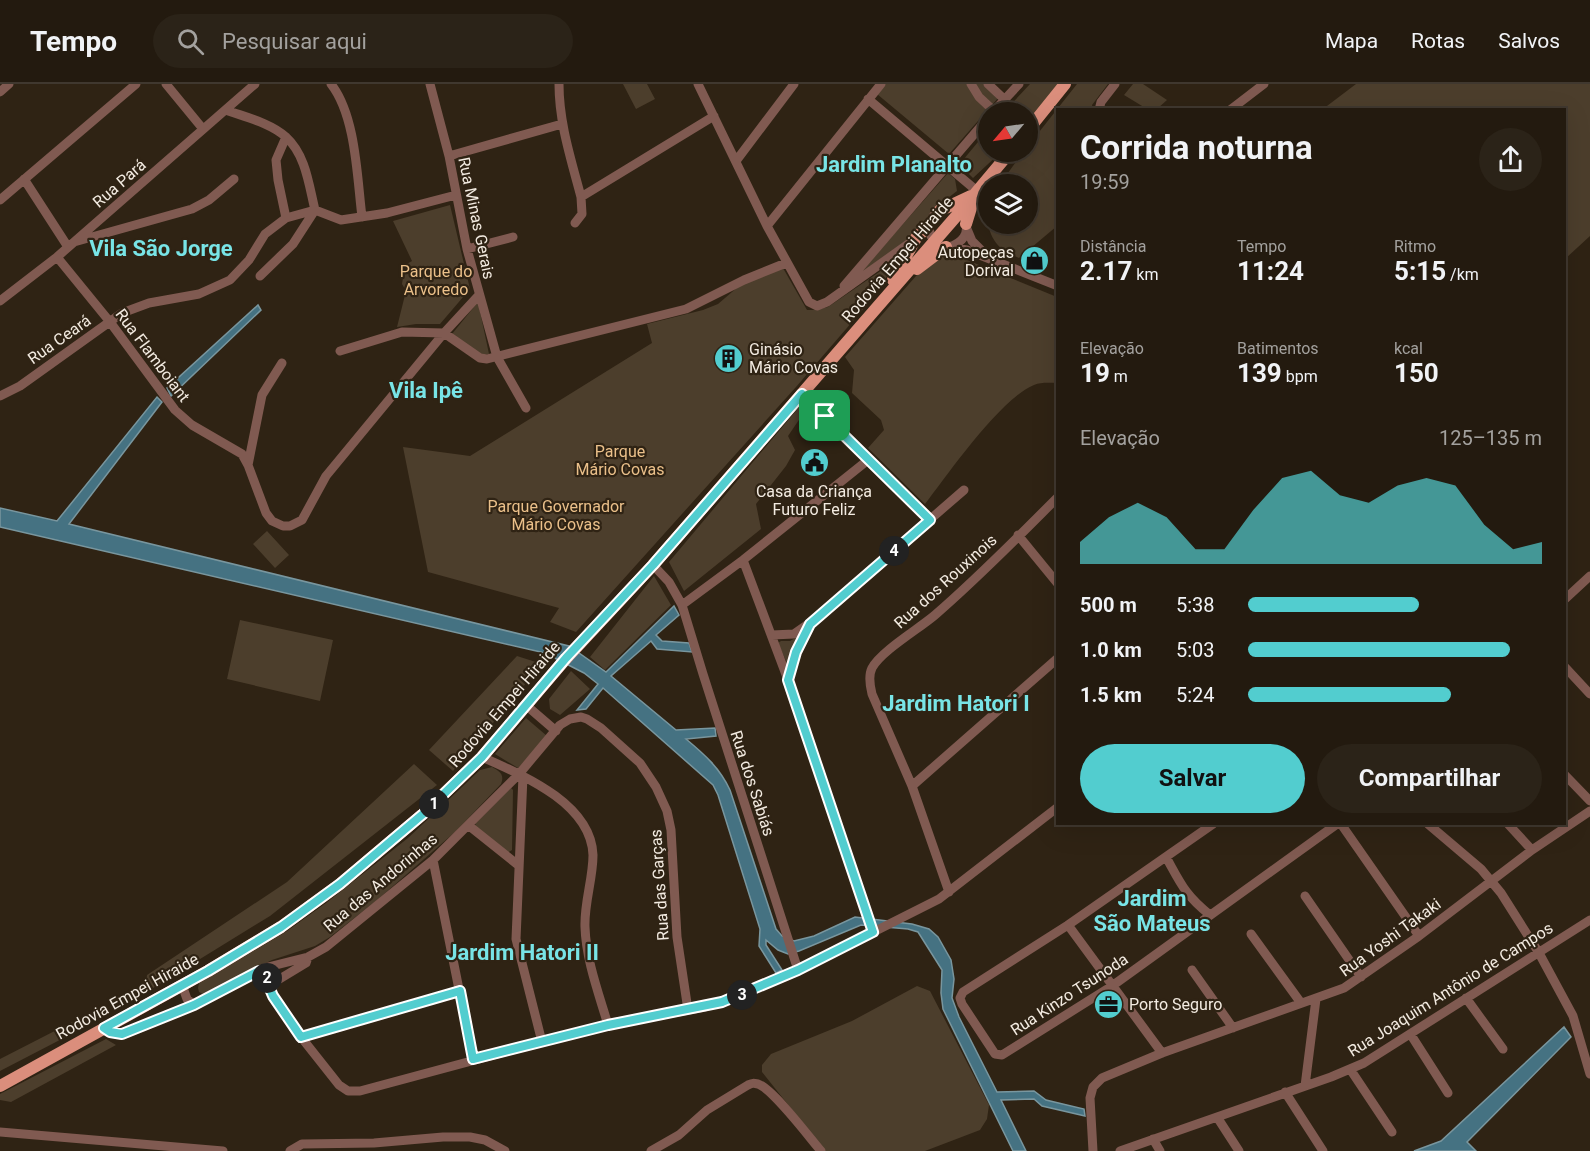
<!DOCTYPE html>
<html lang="pt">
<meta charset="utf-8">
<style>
:root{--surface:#231a0f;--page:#2b2318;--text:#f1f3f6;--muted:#a3a19e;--line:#40382f;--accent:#52cdcf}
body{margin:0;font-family:Roboto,sans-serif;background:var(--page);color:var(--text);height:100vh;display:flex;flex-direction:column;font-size:22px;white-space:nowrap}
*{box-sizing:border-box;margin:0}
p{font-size:20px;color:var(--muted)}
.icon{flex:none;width:33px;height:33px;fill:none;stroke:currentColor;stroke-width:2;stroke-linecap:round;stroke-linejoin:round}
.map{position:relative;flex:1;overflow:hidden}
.details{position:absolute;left:1056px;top:24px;width:510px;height:717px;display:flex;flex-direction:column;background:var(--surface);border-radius:0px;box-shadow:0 6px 24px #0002,0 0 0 2px var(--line)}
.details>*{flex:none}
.needle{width:39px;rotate:241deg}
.buttons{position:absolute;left:978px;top:18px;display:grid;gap:12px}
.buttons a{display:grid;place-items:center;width:60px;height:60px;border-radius:50%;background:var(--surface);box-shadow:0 6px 24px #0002,0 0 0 2px var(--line);font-size:30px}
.pin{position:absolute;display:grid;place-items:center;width:51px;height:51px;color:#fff;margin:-26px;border-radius:12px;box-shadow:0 3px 9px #0006}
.km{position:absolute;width:30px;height:30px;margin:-15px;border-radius:50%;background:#222;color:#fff;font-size:16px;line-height:30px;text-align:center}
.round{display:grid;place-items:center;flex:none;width:63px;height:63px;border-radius:32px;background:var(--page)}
.headline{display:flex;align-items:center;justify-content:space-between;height:102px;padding:0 24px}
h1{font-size:33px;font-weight:700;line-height:45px}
.stats{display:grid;grid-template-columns:repeat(3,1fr);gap:9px;height:102px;padding:6px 24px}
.stats div{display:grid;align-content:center}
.stats b{font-size:26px;font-weight:700}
.stats small{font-size:16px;font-weight:400}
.stats p{font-size:16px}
.chart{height:168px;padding:12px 24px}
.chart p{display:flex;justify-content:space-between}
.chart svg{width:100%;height:108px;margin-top:6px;fill:var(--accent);opacity:.7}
.action{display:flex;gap:12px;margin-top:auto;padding:12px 24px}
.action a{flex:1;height:69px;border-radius:36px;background:var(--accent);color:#111;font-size:24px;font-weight:700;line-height:69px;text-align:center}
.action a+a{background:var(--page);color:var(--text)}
ul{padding:0 24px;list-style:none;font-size:20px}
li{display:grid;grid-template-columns:96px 72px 1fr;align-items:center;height:45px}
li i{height:15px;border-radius:8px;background:var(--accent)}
header{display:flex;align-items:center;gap:36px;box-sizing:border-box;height:84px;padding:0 30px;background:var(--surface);border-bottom:2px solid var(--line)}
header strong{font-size:28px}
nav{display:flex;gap:33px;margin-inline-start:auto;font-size:21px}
.search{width:420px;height:54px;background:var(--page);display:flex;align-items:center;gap:15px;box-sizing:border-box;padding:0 21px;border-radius:33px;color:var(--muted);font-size:22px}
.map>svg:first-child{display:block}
</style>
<header>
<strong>Tempo</strong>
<div class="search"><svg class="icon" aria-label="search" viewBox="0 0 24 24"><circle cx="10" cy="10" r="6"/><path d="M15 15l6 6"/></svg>Pesquisar aqui</div>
<nav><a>Mapa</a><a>Rotas</a><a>Salvos</a></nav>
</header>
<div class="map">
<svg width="1590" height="1067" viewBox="0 0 1590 1067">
<rect width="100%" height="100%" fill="#2f2314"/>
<path fill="#4c3e2c" d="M623,0H647L655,15L636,25Z
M885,0H985L999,13L949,70L877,10Z
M1030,0H1059L1028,37V28H1004Z
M1077,0H1108L1092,21L1093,25L1058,26L1057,142L1019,174C992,164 989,150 985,123L988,118V140H1028V100H1000L1023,68H1028V62Z
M1133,0H1143L1167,16L1157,25H1147L1124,11Z
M1356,0H1590V152L1565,175L1564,26L1323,25Z
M988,46V68H1001L973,94L964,85L963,76Z
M948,89L955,95L957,107L931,127L925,140L914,152L858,191Z
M450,121L470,205L440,240H416L397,243L406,207L402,200L405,181L412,177L393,137Z
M950,169L1057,213V299C1050,299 1041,298 1034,301C1001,314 948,390 925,420L868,364L884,346L881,336L852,309L854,286L845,273L916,192L933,176Z
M901,173L865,223L796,303L576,548L550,538L559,524L428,488L403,363L470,372L652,259L647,240L703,226L718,220L739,202L783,184L807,226H816L828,223Z
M478,218L489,270L481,271L452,250Z
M800,322L805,327L788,352L795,366L786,382L756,420L761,445L684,507L669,478Z
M267,447L289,471L275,484L253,460Z
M654,492L671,521L605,586L590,573Z
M240,536L333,556L320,617L227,595Z
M799,552L801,554L789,579H787L778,559L781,557H790Z
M517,572L542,580L453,687L429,666Z
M571,587L590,605L560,631L550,625L549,615Z
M526,634L547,652L518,684L495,670Z
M414,680L437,701L270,832L145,909L147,891L287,798Z
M492,683C499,687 505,690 501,700L455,748L376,817L330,853L315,862L272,876L203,910L199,908L198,904L199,899L287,847L326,819L408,754L480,686Z
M511,704L513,706L512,766L507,769L475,742L476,739Z
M917,902L930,907L989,1021L987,1035L980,1046L925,1067H825L762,988V981L771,970L852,937Z
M80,934L81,945L0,987V975Z
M106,955L116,961L11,1018L0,1016V1010Z"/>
<path fill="#457282" stroke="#79969e" stroke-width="1.5" d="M258,221L261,226L171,312L167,304Z
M157,313L162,318L69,440L569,562L606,588L674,522L679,531L656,551L662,557L689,559L692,568L657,565L651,557L611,592L676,646L715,644L716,652L686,655C704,670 720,684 730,706L776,845L782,852L794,857L814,852L855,833L912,840L929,845L938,853L951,876L954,895L952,914L959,933L997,1008L1034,1007L1046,1016L1084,1025L1085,1032L1042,1022L1034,1015L1001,1016L1026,1067H1013L943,925L941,909L942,886L918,848L908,845L861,841L799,867L788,870L778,866L766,856V861L782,886L776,889L759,862L760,845L718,711L713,701L603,604L586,625L577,626L598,600L584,589L545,569L0,443V424L57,437Z
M1564,943L1571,953L1467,1058L1476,1067H1414L1441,1057Z"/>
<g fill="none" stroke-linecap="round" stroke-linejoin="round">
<path stroke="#805a51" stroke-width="9" d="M166,0L203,45
M331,0C356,32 357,93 362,133
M430,0L449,72L467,165L497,273L526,324
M559,0C559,39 571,75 581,113
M698,0L767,142L809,218L817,222L827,218L914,156
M971,0L979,13L994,27
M988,0L1004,15
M0,8L9,0
M868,15L977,107
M226,26C245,33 271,39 286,53C306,71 309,102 315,126L293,160L260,192
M1099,26L1101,18L1115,0
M1230,26L1264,0
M993,28L1019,0
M286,53L276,76L278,96L286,134
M449,72L562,40
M736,77L794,0
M24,95L68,163
M0,116L136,0
M944,125L934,131L928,142L931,152L941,162L967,166L1058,202
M575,139L582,130L581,113L714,32
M767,142L881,0
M967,145L972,157L986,171
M74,158L192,125L209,116L234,95
M949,163C962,159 970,150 965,136
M467,165L513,153
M57,173L110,238L175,326L192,341L242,370L248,381L266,429L272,437L283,442H290L302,436L326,392L444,249L479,211
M844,202L988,34
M0,217L57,173L255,0
M444,249L480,274L487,275L686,225L744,196L786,179
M340,267L402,248L444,249
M803,310L930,436
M0,312L20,302L122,229L149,219L199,210L230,196L249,176L265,150L286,134L315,126L341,136L387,129L456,111
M825,332L842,313
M248,381L262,311L282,279
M1018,451L1058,500
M743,476L788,596L873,848
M653,481L669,498L682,521L703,590L798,886
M1564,516L1590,492
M682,521L743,476L868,376
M772,551L794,550L814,536L964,406
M1564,582L1590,610
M788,596L796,568L811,540
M527,622L556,647
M482,673C522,691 591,719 593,771C593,795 584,819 585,843C586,876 599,910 608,941
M1564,690L1590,717
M523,692L516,855L542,958
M912,702L1058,574
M1213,740L1068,841L963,908L960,914L962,920L995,970L1002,971L1112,902L1337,740
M1341,740L1419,852
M1428,740L1481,785L1501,809L1539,869L1573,932L1590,990
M1508,740L1532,766
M468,741L518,781
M1166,773C1181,800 1185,811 1210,831
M433,776L473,975
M949,808L912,702L872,610C870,602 868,592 872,584C881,567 920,544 935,531C978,494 1018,453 1058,413
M1305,812L1361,893
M1068,841L1162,969
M1251,850L1301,919
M1192,886L1233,944
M273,899L270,905L273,912L301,953L339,1001L348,1007H360L542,958L608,941L705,923L741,911L798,886L939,815L1058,723
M273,899L306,879L308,873
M182,901L187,915L194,921
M1466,914L1503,965
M103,944L110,948L122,950L194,921L264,884L308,873L326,863L433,776L519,690L560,641L570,635L581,633L587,635L601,644L640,679L656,703L667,727L671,746L677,853L688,926
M1411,951L1448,1009
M301,953L460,907
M1350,985L1392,1048
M1305,1002L1316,915
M1285,1008L1323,1067
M1217,1033L1239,1067
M0,1048L223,1067
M1153,1055L1160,1067
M290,1067L302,1060L374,1059L443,1053H470L485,1056L505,1067
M651,1067L679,1051L707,1026L748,1001C753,999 753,999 758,1000C773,1005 809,1053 821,1067
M1093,1067L1090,1014L1093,1003L1102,994L1162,969L1344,904L1419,852L1532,766L1590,727
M1120,1067L1331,993L1364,979L1590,836"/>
<path stroke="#db8e7c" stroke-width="12" d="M1028,46L1065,0
M939,127L971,112
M966,140L974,114
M917,185L946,163
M893,196L916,154L928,142
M0,1002L208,887L281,843L340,800L423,730L482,673L563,578L653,481L959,129L1010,68"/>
</g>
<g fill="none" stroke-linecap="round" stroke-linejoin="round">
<defs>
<path id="route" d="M802,310L930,436L810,540L796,568L788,596L873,848L798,886L722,918L608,941L473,975L460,907L301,953L273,912L270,905L273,899L259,887L194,921L122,950L110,948L104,944L208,887L281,843L340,800L423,730L482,673L566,574L653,481Z"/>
</defs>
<use href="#route" stroke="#fff" stroke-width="12"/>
<use href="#route" stroke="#52cdcf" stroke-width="8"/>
</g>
<defs>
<symbol id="shop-disc" viewBox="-11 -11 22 22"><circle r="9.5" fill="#52cdcf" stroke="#2f2314"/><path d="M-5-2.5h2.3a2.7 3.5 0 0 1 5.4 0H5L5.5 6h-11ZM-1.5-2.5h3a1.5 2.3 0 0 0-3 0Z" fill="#111"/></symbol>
<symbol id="building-disc" viewBox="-11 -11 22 22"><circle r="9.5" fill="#52cdcf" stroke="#2f2314"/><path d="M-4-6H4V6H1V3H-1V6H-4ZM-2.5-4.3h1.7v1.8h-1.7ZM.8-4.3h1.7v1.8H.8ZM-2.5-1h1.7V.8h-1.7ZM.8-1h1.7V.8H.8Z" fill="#111"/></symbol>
<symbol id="civic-disc" viewBox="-11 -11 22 22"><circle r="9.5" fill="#52cdcf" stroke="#2f2314"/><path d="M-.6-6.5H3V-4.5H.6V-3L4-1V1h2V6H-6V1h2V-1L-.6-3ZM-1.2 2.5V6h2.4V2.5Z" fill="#111"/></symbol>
<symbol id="office-disc" viewBox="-11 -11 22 22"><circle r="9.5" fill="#52cdcf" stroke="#2f2314"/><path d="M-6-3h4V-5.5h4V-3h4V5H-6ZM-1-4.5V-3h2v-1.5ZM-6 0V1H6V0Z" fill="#111"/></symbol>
</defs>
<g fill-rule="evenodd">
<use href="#shop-disc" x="1018" y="160" width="33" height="33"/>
<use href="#building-disc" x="712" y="258" width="33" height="33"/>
<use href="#civic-disc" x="798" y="362" width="33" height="33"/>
<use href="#office-disc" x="1092" y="904" width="33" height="33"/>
</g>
<g text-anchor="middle" stroke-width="4.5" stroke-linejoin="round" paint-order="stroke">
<g font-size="16" fill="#f3ebe1" stroke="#2f2314">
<text transform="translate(119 99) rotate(-41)" y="6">Rua Pará</text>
<text transform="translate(477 134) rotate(78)" y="6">Rua Minas Gerais</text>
<text transform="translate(897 175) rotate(-49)" y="6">Rodovia Empei Hiraide</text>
<text transform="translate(59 255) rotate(-35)" y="6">Rua Ceará</text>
<text transform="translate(153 271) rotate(53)" y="6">Rua Flamboiant</text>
<text transform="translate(945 497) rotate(-42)" y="6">Rua dos Rouxinois</text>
<text transform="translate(504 620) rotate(-49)" y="6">Rodovia Empei Hiraide</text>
<text transform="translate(753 699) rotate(72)" y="6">Rua dos Sabiás</text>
<text transform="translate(380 798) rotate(-40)" y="6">Rua das Andorinhas</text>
<text transform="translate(659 801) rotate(-94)" y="6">Rua das Garças</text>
<text transform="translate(1390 853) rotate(-36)" y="6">Rua Yoshi Takaki</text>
<text transform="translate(1450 905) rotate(-32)" y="6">Rua Joaquim Antônio de Campos</text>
<text transform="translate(1069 910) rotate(-33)" y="6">Rua Kinzo Tsunoda</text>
<text transform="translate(127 912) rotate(-29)" y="6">Rodovia Empei Hiraide</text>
</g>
<g font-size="16" fill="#f3ebe1" stroke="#2f2314" text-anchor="start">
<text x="1014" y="174" text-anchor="end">Autopeças<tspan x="1014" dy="18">Dorival</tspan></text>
<text x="749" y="271">Ginásio<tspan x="749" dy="18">Mário Covas</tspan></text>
<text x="814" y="413" text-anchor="middle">Casa da Criança<tspan x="814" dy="18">Futuro Feliz</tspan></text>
<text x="1129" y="926">Porto Seguro</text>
</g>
<g font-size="16" fill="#ebc08a" stroke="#2f2314">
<text x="436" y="193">Parque do<tspan x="436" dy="18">Arvoredo</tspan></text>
<text x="620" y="373">Parque<tspan x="620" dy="18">Mário Covas</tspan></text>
<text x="556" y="428">Parque Governador<tspan x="556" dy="18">Mário Covas</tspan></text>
</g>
<g font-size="22" font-weight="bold" fill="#78e4e6" stroke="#2f2314">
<text x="894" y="88">Jardim Planalto</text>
<text x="161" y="172">Vila São Jorge</text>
<text x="426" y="314">Vila Ipê</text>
<text x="956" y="627">Jardim Hatori I</text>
<text x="1152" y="822">Jardim<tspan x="1152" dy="25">São Mateus</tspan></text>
<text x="522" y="876">Jardim Hatori II</text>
</g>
</g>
</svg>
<div class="buttons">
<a><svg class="needle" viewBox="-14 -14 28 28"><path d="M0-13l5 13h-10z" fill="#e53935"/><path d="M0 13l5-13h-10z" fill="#a3a19e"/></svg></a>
<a><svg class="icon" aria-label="layers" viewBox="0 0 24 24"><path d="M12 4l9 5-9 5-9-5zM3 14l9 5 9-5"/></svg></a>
</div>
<div class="pin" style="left:825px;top:332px;background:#1e9e55"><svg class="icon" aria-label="arrive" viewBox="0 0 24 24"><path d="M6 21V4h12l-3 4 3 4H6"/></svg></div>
<b class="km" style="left:434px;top:720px">1</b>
<b class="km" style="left:267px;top:894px">2</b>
<b class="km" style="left:742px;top:911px">3</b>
<b class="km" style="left:894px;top:467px">4</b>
<section class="details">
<div class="headline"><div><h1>Corrida noturna</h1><p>19:59</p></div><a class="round"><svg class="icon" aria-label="share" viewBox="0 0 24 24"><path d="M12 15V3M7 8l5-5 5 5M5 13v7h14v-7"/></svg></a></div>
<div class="stats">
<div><p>Distância</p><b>2.17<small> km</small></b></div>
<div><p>Tempo</p><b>11:24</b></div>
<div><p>Ritmo</p><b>5:15<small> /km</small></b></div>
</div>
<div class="stats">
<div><p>Elevação</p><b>19<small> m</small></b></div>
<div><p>Batimentos</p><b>139<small> bpm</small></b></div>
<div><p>kcal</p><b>150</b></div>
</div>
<div class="chart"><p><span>Elevação</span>125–135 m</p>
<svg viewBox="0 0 160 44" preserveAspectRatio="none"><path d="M0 44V35L10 25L20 19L30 25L40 38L50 38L60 22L70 9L80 6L90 16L100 19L110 12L120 9L130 12L140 28L150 38L160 35V44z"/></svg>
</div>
<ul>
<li><b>500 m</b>5:38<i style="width:58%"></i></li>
<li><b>1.0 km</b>5:03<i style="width:89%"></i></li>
<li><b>1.5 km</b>5:24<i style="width:69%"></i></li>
</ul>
<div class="action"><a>Salvar</a><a>Compartilhar</a></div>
</section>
</div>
